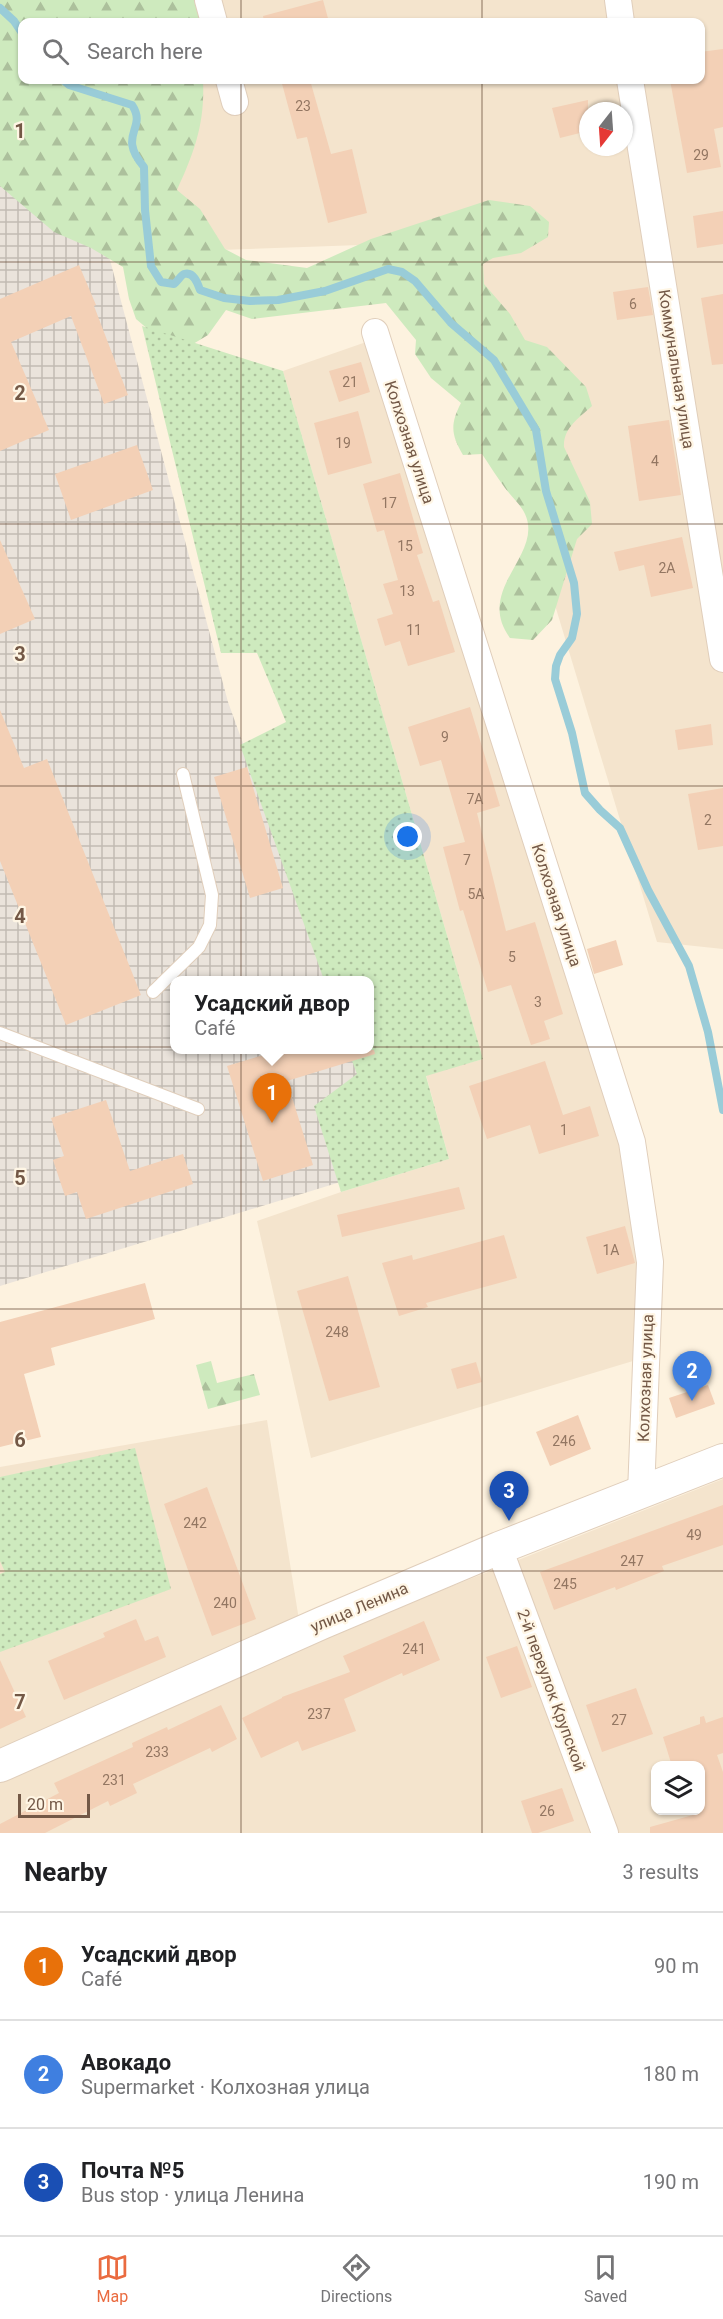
<!DOCTYPE html>
<meta charset="utf-8">
<style>
body{margin:0;font-family:Roboto,sans-serif;background:#f6f6f6;color:#202124}
.controls{position:absolute;right:18px;bottom:18px;display:grid;overflow:hidden;border-radius:12px;box-shadow:0 2px 4px #0004}
.controls button{width:54px;height:54px;display:grid;place-items:center;padding:0;border:0;border-bottom:2px solid #e0e0e0;background:#fff;color:#202124;font:30px sans-serif}
.compass{position:absolute;left:579px;top:102px;width:54px;height:54px;border-radius:50%;background:#fff;box-shadow:0 2px 4px #0004;rotate:197deg}
.scale{position:absolute;left:18px;bottom:15px;width:72px;box-sizing:border-box;padding-left:6px;border:3px solid #735846;border-top:0;font-size:16px;line-height:21px;white-space:nowrap;color:#735846;-webkit-text-stroke:4px #fff6e5;paint-order:stroke}
.you{position:absolute;left:408px;top:837px;width:21px;height:21px;margin:-15px;border:4px solid #fff;border-radius:50%;background:#1a73e8;box-shadow:0 0 0 9px #1a73e833}
.badge{display:grid;place-items:center;width:39px;height:39px;border-radius:50%;background:#ea6b40;color:#fff;font-size:20px;font-weight:700}
.pin{position:absolute;translate:-50% -50px;filter:drop-shadow(0 2px 3px #0008)}
.pin::after{content:'';position:absolute;top:32px;width:21px;height:18px;background:inherit;clip-path:polygon(0 0,100% 0,50% 100%)}
.popup{position:absolute;left:170px;top:976px;width:204px;height:78px;box-sizing:border-box;display:grid;place-content:center;border-radius:12px;background:#fff;filter:drop-shadow(0 2px 4px #0005);font-size:20px;white-space:nowrap;color:#757577}
.popup b{font-size:22px;color:#202124}
.popup::after{content:'';position:absolute;left:50%;top:100%;margin-left:-12px;border:12px solid transparent;border-top-color:#fff}
.list{margin:0;padding:0;list-style:none}
h2{display:flex;justify-content:space-between;align-items:center;height:78px;margin:0;padding:0 24px;font-size:26px}
h2 small{font-size:20px;font-weight:400;color:#757577}
.list li{display:grid;grid-template-columns:39px 1fr auto;gap:18px;align-items:center;box-sizing:border-box;height:108px;padding:0 24px;border-top:2px solid #e0e0e0}
.list b{display:block;font-size:22px;white-space:nowrap}
.list p{margin:0;font-size:20px;white-space:nowrap;color:#757577}
.list em{font-size:20px;font-style:normal;color:#757577}
.icon{flex:none;width:33px;height:33px;fill:none;stroke:currentColor;stroke-width:2;stroke-linecap:round;stroke-linejoin:round}
.map{position:relative;flex:none;width:723px;height:1833px;overflow:hidden}
.search{position:absolute;background:#fff;box-shadow:0 2px 4px #0004;left:18px;right:18px;top:18px;height:66px;display:flex;align-items:center;gap:15px;box-sizing:border-box;padding:0 21px;border-radius:12px;color:#757577;font-size:22px}
.sheet{height:402px;background:#fff}
nav{display:flex;justify-content:space-around;align-items:center;box-sizing:border-box;height:84px;border-top:2px solid #e0e0e0;background:#fff;font-size:16px;color:#757577}
nav a{display:grid;justify-items:center;gap:3px}
nav .on{color:#ea6b40}
.map>svg:first-child{display:block}
.residential{fill:#f4e4cd;fill-rule:evenodd}
.industrial{fill:url(#industrial-grid)}
.forest{fill:url(#forest-firs)}
.garden{fill:url(#garden-dots)}
.lines{fill:none;stroke-linecap:round;stroke-linejoin:round}
.stream{stroke:#99ccd8;stroke-width:8}
.building{fill:#f3d0b6}
.service-casing{stroke:#e0cebb;stroke-width:14}
.minor-casing{stroke:#e0cebb;stroke-width:28}
.tertiary-casing{stroke:#e0cebb;stroke-width:34}
.service{stroke:#fff;stroke-width:12}
.minor{stroke:#fff;stroke-width:26}
.tertiary{stroke:#fff;stroke-width:32}
.grid{fill:none;stroke:#735846;stroke-width:1.5;stroke-opacity:0.55}
.labels{text-anchor:middle;stroke-width:4.5;stroke-linejoin:round;paint-order:stroke}
.number-label{font-size:14px;fill:#937662}
.street-label{font-size:16px;fill:#735846;stroke:#fff6e5}
.grid-label{font-size:20px;text-anchor:middle;font-weight:bold;fill:#735846;stroke:#fff6e5;stroke-width:4.5;stroke-linejoin:round;paint-order:stroke}
</style>
<div class="map">
<svg width="723" height="1833" viewBox="0 0 723 1833">
<defs>
<pattern id="industrial-grid" width="8" height="8" patternUnits="userSpaceOnUse" patternTransform="scale(1.5)"><rect width="8" height="8" fill="#eae3db"/><path d="M0 4h8M4 0v8" fill="none" stroke="#c2bbb3"/></pattern>
<pattern id="forest-firs" width="22" height="20" patternUnits="userSpaceOnUse" patternTransform="scale(1.5)"><rect width="22" height="20" fill="#ceeabe"/><path d="M5 1l3.5 6h-7zM16 11l3.5 6h-7z" fill="#acc09c"/></pattern>
<pattern id="garden-dots" width="8" height="8" patternUnits="userSpaceOnUse" patternTransform="scale(1.5)"><rect width="8" height="8" fill="#ceeabe"/><path d="M2 2h.1M6 6h.1" fill="none" stroke="#acc09c" stroke-width="1.8" stroke-linecap="round"/></pattern>
</defs>
<rect width="100%" height="100%" fill="#fdf2df"/>
<!-- residential -->
<g class="residential">
<path d="M119,0H723V949L657,942L445,242L189,251L141,80H700V22H126ZM588,111H624V147H588Z"/>
<path d="M369,341L624,1140L645,1260L633,1361L311,1458L257,1221L341,1192L449,1159L426,1075L483,1059L283,371Z"/>
<path d="M267,1420L303,1645L723,1479V1833H0V1467ZM656,1766H700V1810H656Z"/>
</g>
<!-- industrial -->
<path class="industrial" d="M70,110L228,702L329,980H174V1050H354L396,1165L0,1286V131Z"/>
<!-- forest -->
<g class="forest">
<path d="M0,0H194L200,11L201,22H22V80H203C205,123 195,151 177,190L200,209L225,249L246,260L307,268L371,239L489,200L530,206L549,222L548,237L521,253L493,258L483,264L484,284L510,314L525,340L547,347L586,387L592,406C579,418 563,428 564,447L590,502L592,524L577,539L552,620L533,640L510,638C474,589 544,555 525,514C521,505 511,496 505,488C497,477 490,466 482,454L463,455C451,435 450,424 461,403L431,378L415,354L416,340L386,303L252,319L226,310L208,335L193,344L162,341L136,319L129,299L123,267L91,248L54,232L0,186Z"/>
<path d="M211,1361L217,1383L254,1374L260,1395L208,1409L196,1365Z"/>
</g>
<!-- garden -->
<g class="garden">
<path d="M142,326L283,371L483,1059L426,1076L449,1159L341,1192L314,1106L357,1074L348,1050H370V980H324L240,745L286,722L257,653H221Z"/>
<path d="M135,1448L171,1589L0,1652V1574L5,1572L0,1561V1477Z"/>
</g>
<g class="lines">
<!-- stream -->
<g class="stream">
<path d="M0,8L14,21L22,33"/>
<path d="M63,80L69,85L132,105C148,129 116,134 144,167L145,210L151,266L161,282L174,284C178,281 181,275 184,274C194,271 198,284 200,290L224,298L250,301L278,300L325,291L388,269L402,272L415,281L451,323L494,360L536,430L546,491L574,583L577,614L572,638L560,655L556,666L555,679L572,733L585,793L600,810L620,828L648,890L689,966L708,1032L723,1110"/>
</g>
</g>
<!-- building -->
<g class="building">
<path d="M323,0L329,22H264L263,16Z"/>
<path d="M723,49V127L714,129L721,167L687,173L670,80H700V52Z"/>
<path d="M281,80H310L331,154L352,149L367,213L328,223L307,137L297,139Z"/>
<path d="M588,100V131L560,138L552,108Z"/>
<path d="M723,211V244L697,248L693,216Z"/>
<path d="M79,265L96,305L94,306L128,395L104,404L71,316L11,342L49,430L0,451V299Z"/>
<path d="M648,287L653,315L617,320L613,292Z"/>
<path d="M723,294V364L712,365L701,298Z"/>
<path d="M361,362L370,392L339,402L329,371Z"/>
<path d="M358,411L372,463L328,475L314,423Z"/>
<path d="M669,420L681,495L639,501L628,426Z"/>
<path d="M137,445L153,490L71,520L55,474Z"/>
<path d="M400,473L423,553L417,555L433,602L439,600L455,652L408,666L400,641L385,646L377,619L393,614L383,584L398,580L384,530L377,532L363,484Z"/>
<path d="M682,537L693,588L651,597L644,565L619,571L614,552Z"/>
<path d="M0,540L35,619L0,634Z"/>
<path d="M470,707L500,806L477,813L506,931L535,922L563,1014L544,1021L550,1039L531,1045L511,985L488,992L463,910L460,911L443,847L465,842L441,760L420,766L408,727Z"/>
<path d="M0,710L24,768L47,759L141,995L66,1025L0,861Z"/>
<path d="M711,724L713,745L678,750L675,730Z"/>
<path d="M247,767L283,888L250,898L214,777Z"/>
<path d="M723,788V846L698,850L688,794Z"/>
<path d="M616,940L623,965L594,974L587,949Z"/>
<path d="M280,1050H374L375,1054L287,1081L313,1165L263,1181L227,1066Z"/>
<path d="M545,1061L563,1115L590,1106L599,1136L539,1154L530,1125L487,1139L469,1086Z"/>
<path d="M106,1100L130,1171L183,1154L193,1184L86,1219L77,1192L65,1196L53,1160L64,1156L51,1118Z"/>
<path d="M459,1187L465,1209L342,1237L337,1215Z"/>
<path d="M625,1226L635,1263L597,1274L586,1237Z"/>
<path d="M504,1235L517,1278L426,1303L428,1307L399,1316L382,1263L412,1255L413,1260Z"/>
<path d="M348,1276L380,1387L329,1401L297,1291Z"/>
<path d="M145,1283L155,1319L51,1348L55,1365L24,1374L41,1437L0,1447V1322Z"/>
<path d="M476,1362L482,1382L457,1389L451,1369Z"/>
<path d="M708,1385L715,1404L676,1418L669,1398Z"/>
<path d="M578,1415L591,1449L550,1466L536,1432Z"/>
<path d="M207,1487L256,1619L212,1636L164,1504Z"/>
<path d="M723,1505V1545L662,1566L664,1571L616,1590L615,1587L554,1610L540,1572Z"/>
<path d="M136,1619L145,1641L158,1636L166,1657L64,1700L48,1661L105,1637L103,1633Z"/>
<path d="M424,1621L440,1660L403,1676L402,1673L344,1699L356,1731L302,1751L298,1741L261,1758L242,1718L282,1698V1697L350,1672L343,1656Z"/>
<path d="M517,1646L532,1687L501,1698L486,1657Z"/>
<path d="M0,1660L26,1717L0,1729Z"/>
<path d="M636,1688L653,1734L602,1752L586,1705Z"/>
<path d="M221,1705L237,1739L212,1752L210,1748L133,1784L137,1793L110,1806L108,1801L45,1833H0V1824L59,1793L54,1783L133,1747L132,1743L167,1727L168,1730Z"/>
<path d="M704,1716L706,1723L723,1717V1753L717,1755L723,1772V1833H650V1827L700,1813V1766H672L663,1737L700,1724V1717Z"/>
<path d="M562,1788L574,1821L538,1833H532L521,1801Z"/>
</g>
<g class="lines">
<!-- service casing -->
<g class="service-casing">
<g id="service">
<path d="M153,992L199,947L210,925L212,895L183,774"/>
<path d="M0,1033L198,1109"/>
</g>
</g>
<!-- minor casing -->
<g class="minor-casing">
<g id="minor">
<path d="M208,0L214,22"/>
<path d="M618,0L621,22"/>
<path d="M229,80L235,102"/>
<path d="M630,80L723,659"/>
<path d="M375,332L632,1142L650,1262L641,1493"/>
<path d="M499,1548L605,1833"/>
</g>
</g>
<!-- tertiary casing -->
<g class="tertiary-casing">
<path id="tertiary" d="M0,1766L322,1623L499,1548L723,1460"/>
</g>
<!-- service -->
<use href="#service" class="service"/>
<!-- minor -->
<use href="#minor" class="minor"/>
<!-- tertiary -->
<use href="#tertiary" class="tertiary"/>
</g>
<!-- grid -->
<path class="grid" d="M241,0V22M482,0V22M241,80V1833M482,80V1833M0,262H723M0,524H723M0,786H723M0,1047H723M0,1309H723M0,1571H723"/>
<g class="labels">
<!-- number labels -->
<g class="number-label">
<text x="303" y="111">23</text>
<text x="701" y="160">29</text>
<text x="633" y="309">6</text>
<text x="350" y="387">21</text>
<text x="343" y="448">19</text>
<text x="655" y="466">4</text>
<text x="389" y="508">17</text>
<text x="405" y="551">15</text>
<text x="667" y="573">2А</text>
<text x="407" y="596">13</text>
<text x="414" y="635">11</text>
<text x="445" y="742">9</text>
<text x="475" y="804">7А</text>
<text x="708" y="825">2</text>
<text x="467" y="865">7</text>
<text x="476" y="899">5А</text>
<text x="512" y="962">5</text>
<text x="538" y="1007">3</text>
<text x="564" y="1135">1</text>
<text x="611" y="1255">1А</text>
<text x="337" y="1337">248</text>
<text x="564" y="1446">246</text>
<text x="195" y="1528">242</text>
<text x="694" y="1540">49</text>
<text x="632" y="1566">247</text>
<text x="565" y="1589">245</text>
<text x="225" y="1608">240</text>
<text x="414" y="1654">241</text>
<text x="319" y="1719">237</text>
<text x="619" y="1725">27</text>
<text x="157" y="1757">233</text>
<text x="114" y="1785">231</text>
<text x="547" y="1816">26</text>
</g>
<!-- street labels -->
<g class="street-label">
<text transform="translate(677 369) rotate(81)" y="6">Коммунальная улица</text>
<text transform="translate(410 442) rotate(72)" y="6">Колхозная улица</text>
<text transform="translate(557 905) rotate(72)" y="6">Колхозная улица</text>
<text transform="translate(645 1378) rotate(-88)" y="6">Колхозная улица</text>
<text transform="translate(359 1607) rotate(-23)" y="6">улица Ленина</text>
<text transform="translate(552 1690) rotate(70)" y="6">2-й переулок Крупской</text>
</g>
</g>
<g class="grid-label">
<text x="20" y="138">1</text>
<text x="20" y="400">2</text>
<text x="20" y="661">3</text>
<text x="20" y="923">4</text>
<text x="20" y="1185">5</text>
<text x="20" y="1447">6</text>
<text x="20" y="1709">7</text>
</g>
</svg>
<div class="controls">
<button><svg class="icon" aria-label="layers" viewBox="0 0 24 24"><path d="M12 4l9 5-9 5-9-5zM3 14l9 5 9-5"/></svg></button>
</div>
<svg class="compass" viewBox="-18 -18 36 36"><path d="M0-13l5 13h-10z" fill="#e53935"/><path d="M0 13l5-13h-10z" fill="#757577"/></svg>
<div class="scale">20 m</div>
<div class="you"></div>
<div class="pin badge" style="left:272px;top:1123px;background:#e8710a">1</div>
<div class="popup"><b>Усадский двор</b>Café</div>
<div class="pin badge" style="left:692px;top:1401px;background:#3f7fe0">2</div>
<div class="pin badge" style="left:509px;top:1521px;background:#1a4fb4">3</div>
<div class="search"><svg class="icon" aria-label="search" viewBox="0 0 24 24"><circle cx="10" cy="10" r="6"/><path d="M15 15l6 6"/></svg>Search here</div>
</div>
<section class="sheet">
<h2>Nearby<small>3 results</small></h2>
<ul class="list">
<li><span class="badge" style="background:#e8710a">1</span><div><b>Усадский двор</b><p>Café</p></div><em>90 m</em></li>
<li><span class="badge" style="background:#3f7fe0">2</span><div><b>Авокадо</b><p>Supermarket · Колхозная улица</p></div><em>180 m</em></li>
<li><span class="badge" style="background:#1a4fb4">3</span><div><b>Почта №5</b><p>Bus stop · улица Ленина</p></div><em>190 m</em></li>
</ul>
</section>
<nav>
<a class="on"><svg class="icon" aria-label="map" viewBox="0 0 24 24"><path d="M3 6l6-2 6 2 6-2v14l-6 2-6-2-6 2zM9 4v14M15 6v14"/></svg>Map</a>
<a><svg class="icon" aria-label="directions" viewBox="0 0 24 24"><path d="M12 3l9 9-9 9-9-9zM9 14v-3h6M13 9l2 2-2 2"/></svg>Directions</a>
<a><svg class="icon" aria-label="saved" viewBox="0 0 24 24"><path d="M7 4h10v16l-5-4-5 4z"/></svg>Saved</a>
</nav>
